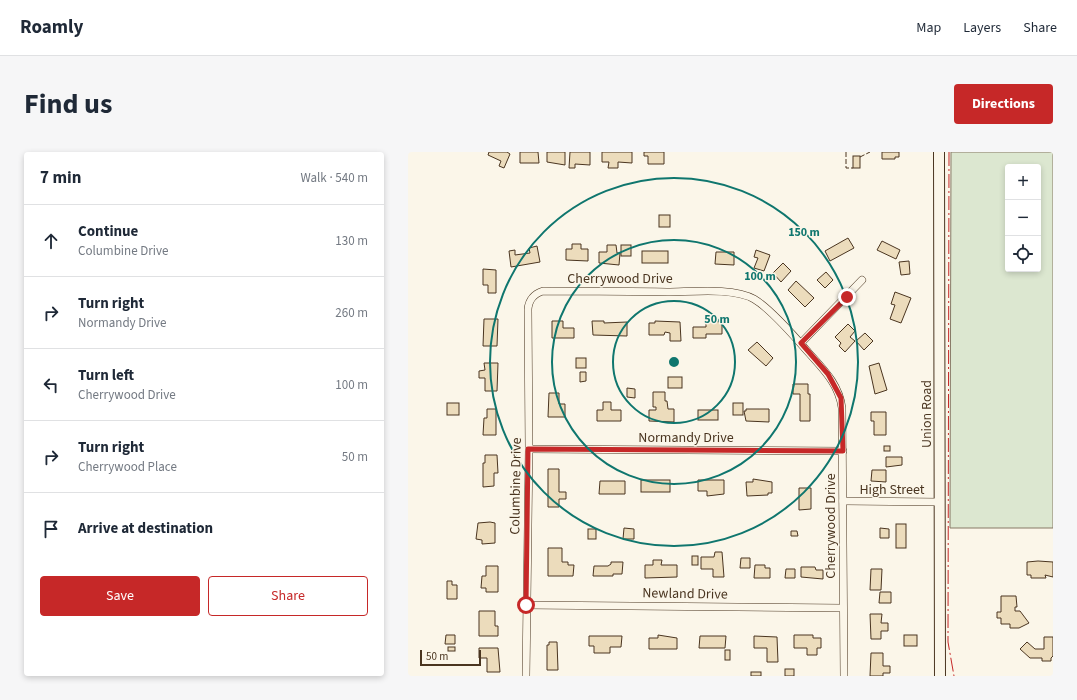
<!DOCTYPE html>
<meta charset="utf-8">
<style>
body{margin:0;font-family:"Source Sans 3",sans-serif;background:#f6f6f7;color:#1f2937}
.controls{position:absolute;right:12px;top:12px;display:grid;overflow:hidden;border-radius:4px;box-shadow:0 2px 6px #0003}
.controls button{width:36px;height:36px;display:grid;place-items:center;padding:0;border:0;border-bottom:1px solid #e0e1e3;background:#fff;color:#1f2937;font:20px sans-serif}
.scale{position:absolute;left:12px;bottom:10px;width:61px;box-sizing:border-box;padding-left:4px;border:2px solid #4a3520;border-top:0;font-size:11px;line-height:14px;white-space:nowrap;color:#4a3520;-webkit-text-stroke:3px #fbf6e9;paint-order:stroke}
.stop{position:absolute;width:12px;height:12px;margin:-9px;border:3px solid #c62828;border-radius:50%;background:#fff}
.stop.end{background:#c62828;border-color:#fff;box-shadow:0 1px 4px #0008}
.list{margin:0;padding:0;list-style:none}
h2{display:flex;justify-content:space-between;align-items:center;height:52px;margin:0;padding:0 16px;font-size:17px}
h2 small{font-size:13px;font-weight:400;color:#747a83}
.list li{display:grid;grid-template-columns:26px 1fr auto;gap:12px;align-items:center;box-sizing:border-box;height:72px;padding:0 16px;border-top:1px solid #e0e1e3}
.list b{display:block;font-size:15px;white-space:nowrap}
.list p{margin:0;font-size:13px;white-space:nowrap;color:#747a83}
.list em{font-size:13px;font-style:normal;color:#747a83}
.actions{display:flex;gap:8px;padding:12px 16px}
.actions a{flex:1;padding:9px 0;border:1px solid #c62828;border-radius:4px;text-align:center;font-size:14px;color:#c62828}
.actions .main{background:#c62828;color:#fff}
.icon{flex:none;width:22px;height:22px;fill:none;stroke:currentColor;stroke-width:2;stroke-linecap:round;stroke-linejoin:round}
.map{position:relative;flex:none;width:645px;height:524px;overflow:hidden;border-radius:4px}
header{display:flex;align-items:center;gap:24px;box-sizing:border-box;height:56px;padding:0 20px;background:#fff;border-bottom:1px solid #e0e1e3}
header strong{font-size:19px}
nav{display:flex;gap:22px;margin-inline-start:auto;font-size:14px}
.intro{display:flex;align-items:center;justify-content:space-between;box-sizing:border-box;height:96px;padding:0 24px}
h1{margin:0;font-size:28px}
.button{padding:10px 18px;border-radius:4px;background:#c62828;color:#fff;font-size:14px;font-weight:700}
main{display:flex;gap:24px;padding:0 24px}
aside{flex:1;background:#fff;border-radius:4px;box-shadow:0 2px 6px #0003}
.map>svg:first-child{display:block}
.green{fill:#dce7d0;stroke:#887966;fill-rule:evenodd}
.building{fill:#ecdcbc;stroke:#4a3520}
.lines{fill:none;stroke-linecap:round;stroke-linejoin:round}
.minor-casing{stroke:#4a3520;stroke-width:8}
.secondary-casing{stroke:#4a3520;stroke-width:12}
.minor{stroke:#fbf6e9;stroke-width:7}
.secondary{stroke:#fbf6e9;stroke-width:10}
.fence{stroke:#4a3520;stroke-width:1;stroke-dasharray:5 2;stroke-linecap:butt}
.power{stroke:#c62828;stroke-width:1;stroke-dasharray:14 3 2 3;stroke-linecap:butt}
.route{stroke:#c62828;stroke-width:5}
.ring{fill:none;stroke:#0f766e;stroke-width:2}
.labels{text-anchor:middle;stroke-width:3;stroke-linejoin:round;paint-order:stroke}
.street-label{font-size:14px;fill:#4a3520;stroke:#fbf6e9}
.centre{fill:#0f766e;stroke:#fbf6e9;stroke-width:2}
.ring-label{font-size:12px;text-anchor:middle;font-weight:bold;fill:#0f766e;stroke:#fbf6e9;stroke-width:3;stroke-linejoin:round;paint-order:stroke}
</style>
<header>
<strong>Roamly</strong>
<nav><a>Map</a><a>Layers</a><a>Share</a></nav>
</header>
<div class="intro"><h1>Find us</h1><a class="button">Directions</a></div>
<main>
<aside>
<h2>7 min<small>Walk · 540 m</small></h2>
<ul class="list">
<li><svg class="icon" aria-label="ahead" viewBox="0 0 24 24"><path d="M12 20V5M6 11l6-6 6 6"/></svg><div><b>Continue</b><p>Columbine Drive</p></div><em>130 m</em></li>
<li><svg class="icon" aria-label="right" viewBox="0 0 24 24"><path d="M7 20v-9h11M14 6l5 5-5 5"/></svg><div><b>Turn right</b><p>Normandy Drive</p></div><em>260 m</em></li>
<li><svg class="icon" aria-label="left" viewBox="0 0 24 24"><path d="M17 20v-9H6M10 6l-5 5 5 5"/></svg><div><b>Turn left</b><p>Cherrywood Drive</p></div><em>100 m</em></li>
<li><svg class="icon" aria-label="right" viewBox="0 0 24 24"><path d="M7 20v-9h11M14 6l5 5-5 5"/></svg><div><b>Turn right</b><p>Cherrywood Place</p></div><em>50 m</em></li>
<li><svg class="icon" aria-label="arrive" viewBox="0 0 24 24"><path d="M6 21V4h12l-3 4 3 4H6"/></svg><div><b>Arrive at destination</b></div></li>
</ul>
<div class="actions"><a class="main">Save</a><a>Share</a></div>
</aside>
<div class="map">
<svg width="645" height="524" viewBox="0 0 645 524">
<rect width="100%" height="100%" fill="#fbf6e9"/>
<!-- green -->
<path class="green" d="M543,0H645V376H542ZM600,15H630V117H600Z"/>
<!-- building -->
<g class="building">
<path d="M81,0H99L102,2L96,16L91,14L93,9L80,3Z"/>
<path d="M112,0H130L131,11H112Z"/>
<path d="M139,0H157V13L139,10Z"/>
<path d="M162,0H182V13L167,12V16H161Z"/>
<path d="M194,0H224V11L210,10V16H200L201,10H194Z"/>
<path d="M236,0H256V12H240V4H236Z"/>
<path d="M474,0H491V5H487V7H474Z"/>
<rect x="445" y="4" width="7" height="12"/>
<rect x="251" y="63" width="11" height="12"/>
<path d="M440,86L446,96L422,109L417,99Z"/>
<path d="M474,89L492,98L488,107L469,98Z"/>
<path d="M164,92H173V97H180V109L158,108V97H164Z"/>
<path d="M199,93H208L209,101H212L211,113L191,111V100H199Z"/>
<rect x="213" y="93" width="10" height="11"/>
<path d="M129,94L132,110L103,115L101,99L107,98V103L122,101L121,96Z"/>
<path d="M348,98L362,103L356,119L346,116L350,106L346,105Z"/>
<rect x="234" y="99" width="26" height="12"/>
<path d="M308,100H326V113L307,112Z"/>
<path d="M501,109L502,122L493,123L491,110Z"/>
<path d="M375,111L383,119L373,130L365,121Z"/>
<path d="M75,117L88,118V141H80V133H75Z"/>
<path d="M418,120L425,128L417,136L409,128Z"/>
<path d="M388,129L406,146L397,155L380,138Z"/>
<path d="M487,140L503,146L493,171L482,167L487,153L483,152Z"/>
<path d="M76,167H90L89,194H75Z"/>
<path d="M144,169H155V176H166V186H144Z"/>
<path d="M184,169H196V171L219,170V184L185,183Z"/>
<path d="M247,169L272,170L273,189H262V181L257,180L256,183H241V171H247Z"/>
<path d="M298,169L314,170V182H298V186H285V175H298Z"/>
<path d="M440,172L447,179L442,185L447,189L437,200L431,194L433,191L427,185Z"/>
<path d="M457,181L465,189L456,198L448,189Z"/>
<path d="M349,190L365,206L358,214L340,198Z"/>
<rect x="168" y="206" width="10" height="10"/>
<path d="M76,211H90L89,239H77V226H71V219L77,218Z"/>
<path d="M471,211L479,238L467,242L461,214Z"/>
<path d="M172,220H178V229L172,230Z"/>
<rect x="260" y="225" width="14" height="11"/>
<path d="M385,232H400V242H402V269H392V242H385Z"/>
<path d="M219,236L227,237V246L219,245Z"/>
<path d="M245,240H257V249H259L260,257H266V270L241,269V258H248V255H245Z"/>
<path d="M141,241H151V252H157V265H140Z"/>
<path d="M195,250H203V258H213V269H189V258H195Z"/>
<rect x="39" y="251" width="12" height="12"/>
<rect x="325" y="251" width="10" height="12"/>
<path d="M79,257H88V283H75L76,266H79Z"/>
<path d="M338,257H361V270L338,269L336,259H338Z"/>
<rect x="290" y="258" width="20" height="10"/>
<path d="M463,260H478V283H466V269H463Z"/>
<rect x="476" y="294" width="6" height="5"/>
<path d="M77,303H89L90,321H86V334L75,335V311H77Z"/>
<path d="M478,305H494V313L478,315Z"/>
<path d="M140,317H151V340H158V347H151V355H140Z"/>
<path d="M464,318H478V330L463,329Z"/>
<path d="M345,327L364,330V341H360V343L339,344L338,330H345Z"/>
<rect x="233" y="328" width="29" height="12"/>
<path d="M290,328H316V342L299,344V339H290Z"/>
<path d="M192,329H217V342H191Z"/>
<path d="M391,336H403V357L391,358Z"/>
<path d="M82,370L87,371V391L74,392V388L68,387L70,371Z"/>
<rect x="488" y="372" width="10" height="24"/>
<path d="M216,376L226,377V387H215Z"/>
<path d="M472,376L481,377V386H472Z"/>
<rect x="180" y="377" width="8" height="10"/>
<path d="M383,379H389L390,384H383Z"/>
<path d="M140,396H154V410H160V413H166L165,424H140Z"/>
<path d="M307,400H314L316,425H305V417H293V405H306Z"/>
<rect x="284" y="404" width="6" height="9"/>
<path d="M333,406H342V416H332Z"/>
<path d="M245,408H254L253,413H269V425L237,426V413H245Z"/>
<path d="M630,409L645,410V425L637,423L638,426H623V423H619V410Z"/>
<path d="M203,410H215L214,422H205V424H185L186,414H200L203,412Z"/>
<path d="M347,413H357V416H362V426H346Z"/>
<path d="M78,414H90V440H78V436H73L74,424H78Z"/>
<path d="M393,415H407L408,418H415V427L393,425Z"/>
<path d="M378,417H387V426H377Z"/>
<path d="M463,417H474L473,438H462Z"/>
<path d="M39,429H44V433H49V447H39Z"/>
<path d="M472,440H483V451H471Z"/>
<path d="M593,444H608L609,455H607V459H612L621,471L611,476H602V472H593V466H589V460H593Z"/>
<path d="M71,459H87V474H90V484H71Z"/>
<path d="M462,462H474L473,471H480V479H473V487H463Z"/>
<path d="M38,483H47V492H37Z"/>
<path d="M250,483L269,486V497H241V486H250Z"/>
<path d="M386,483H405V486H413V496H409V503H399V496H386Z"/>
<rect x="496" y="483" width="13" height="11"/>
<path d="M181,484H214L213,495H202V501H186V494H181Z"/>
<path d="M292,484H318L317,496H291Z"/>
<path d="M346,484L369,485L370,510H359V496H346Z"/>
<path d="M636,485H645V504L643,506V509H634V506H622L612,497L619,490L627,497H636Z"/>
<path d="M141,490H149L150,518H139V493H141Z"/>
<rect x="40" y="495" width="7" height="4"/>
<path d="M71,496H90L92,520H79V506H71Z"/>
<rect x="317" y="498" width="5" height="10"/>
<path d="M463,501H475V514H482V521H475V524H462Z"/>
<rect x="377" y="517" width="9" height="7"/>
<rect x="343" y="520" width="10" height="4"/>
</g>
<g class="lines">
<!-- minor casing -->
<g class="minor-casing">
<g id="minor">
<path d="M393,191L454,128"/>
<path d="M121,297L435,299"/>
<path d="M435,349L532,350"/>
<path d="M118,453L435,456"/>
<path d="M118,524L121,297L120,157C121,147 126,142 135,139C177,139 218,139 259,140C283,140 325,135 346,147C363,157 387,185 400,200C415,217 431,232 434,256L436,524"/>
</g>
</g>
<!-- secondary casing -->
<g class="secondary-casing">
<path id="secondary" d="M531,0L532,524"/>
</g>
<!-- minor -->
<use href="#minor" class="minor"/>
<!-- secondary -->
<use href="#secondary" class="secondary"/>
<!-- fence -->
<g class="fence">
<path d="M438,0V16H445"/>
<path d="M452,5L462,0"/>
</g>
<!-- power -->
<path class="power" d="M541,0L540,490L546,524"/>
</g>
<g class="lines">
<!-- route -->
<path class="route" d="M118,453L120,297L435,299L433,246L420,222L393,191L439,145"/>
</g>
<!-- distance rings -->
<g class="ring">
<circle cx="266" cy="210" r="61"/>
<circle cx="266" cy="210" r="122"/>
<circle cx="266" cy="210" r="184"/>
</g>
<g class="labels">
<!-- street labels -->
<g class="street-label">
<text x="212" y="131">Cherrywood Drive</text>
<text transform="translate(518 262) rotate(-90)" y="5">Union Road</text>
<text x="278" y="290">Normandy Drive</text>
<text transform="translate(107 334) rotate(-89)" y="5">Columbine Drive</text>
<text x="484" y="342">High Street</text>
<text transform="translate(422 374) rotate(-90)" y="5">Cherrywood Drive</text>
<text transform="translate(277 441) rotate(1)" y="5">Newland Drive</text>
</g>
</g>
<circle cx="266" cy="210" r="6" class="centre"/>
<g class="ring-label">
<text x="396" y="84">150 m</text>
<text x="352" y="128">100 m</text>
<text x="309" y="171">50 m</text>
</g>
</svg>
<div class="controls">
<button>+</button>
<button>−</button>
<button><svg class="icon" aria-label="locate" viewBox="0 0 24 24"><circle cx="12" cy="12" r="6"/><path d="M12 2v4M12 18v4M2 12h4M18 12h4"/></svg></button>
</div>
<div class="scale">50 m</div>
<div class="stop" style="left:118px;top:453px"></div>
<div class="stop end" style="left:439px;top:145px"></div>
</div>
</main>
